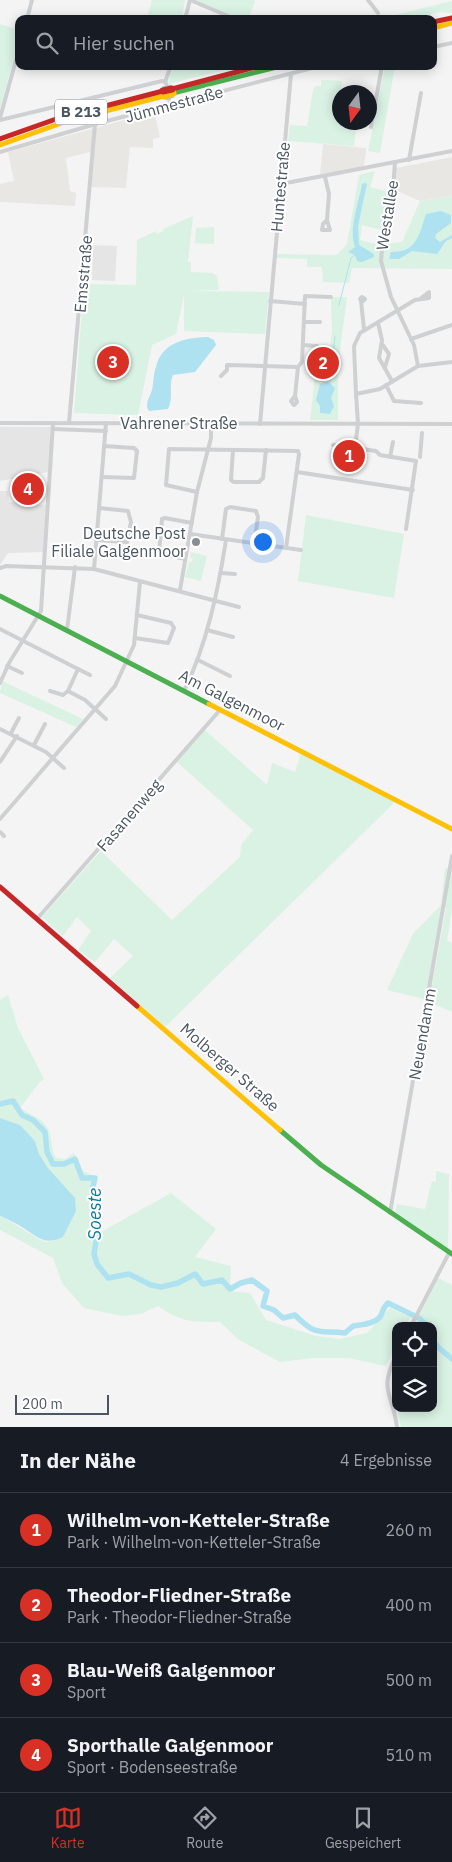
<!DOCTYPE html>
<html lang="de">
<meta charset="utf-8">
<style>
body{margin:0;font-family:"IBM Plex Sans",sans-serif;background:#242831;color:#f1f3f6}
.controls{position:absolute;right:15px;bottom:15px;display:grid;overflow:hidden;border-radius:10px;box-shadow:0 2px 12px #0003}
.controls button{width:45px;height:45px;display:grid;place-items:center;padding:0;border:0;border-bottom:1px solid #363941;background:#171b24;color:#f1f3f6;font:25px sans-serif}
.compass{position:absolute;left:332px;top:85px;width:45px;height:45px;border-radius:50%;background:#171b24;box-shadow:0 2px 12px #0003;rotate:195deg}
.scale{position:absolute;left:15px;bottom:12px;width:94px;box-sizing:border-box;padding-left:5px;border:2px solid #4a5661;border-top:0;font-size:14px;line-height:18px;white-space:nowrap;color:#4a5661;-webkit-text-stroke:4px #fff;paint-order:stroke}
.you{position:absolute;left:262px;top:541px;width:18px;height:18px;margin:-12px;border:4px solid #fff;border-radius:50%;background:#1a73e8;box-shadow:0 0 0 8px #1a73e833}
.badge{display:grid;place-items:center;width:32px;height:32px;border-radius:50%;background:#d93025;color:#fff;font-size:16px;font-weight:700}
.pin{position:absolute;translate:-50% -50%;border:2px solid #fff;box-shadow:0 1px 5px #0006}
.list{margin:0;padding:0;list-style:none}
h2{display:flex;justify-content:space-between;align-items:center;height:65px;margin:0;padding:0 20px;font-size:21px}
h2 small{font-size:16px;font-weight:400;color:#9ea1a6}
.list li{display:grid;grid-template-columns:32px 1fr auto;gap:15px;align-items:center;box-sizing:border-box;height:75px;padding:0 20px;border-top:1px solid #363941}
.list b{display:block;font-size:19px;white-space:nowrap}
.list p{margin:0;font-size:16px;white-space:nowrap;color:#9ea1a6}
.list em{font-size:16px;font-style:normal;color:#9ea1a6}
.icon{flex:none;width:28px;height:28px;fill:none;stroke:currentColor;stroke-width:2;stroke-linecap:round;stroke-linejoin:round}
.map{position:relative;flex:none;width:452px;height:1427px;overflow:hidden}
.search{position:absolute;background:#171b24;box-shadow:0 2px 12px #0003;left:15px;right:15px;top:15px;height:55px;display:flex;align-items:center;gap:12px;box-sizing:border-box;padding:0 18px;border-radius:10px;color:#9ea1a6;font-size:19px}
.sheet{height:365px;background:#171b24}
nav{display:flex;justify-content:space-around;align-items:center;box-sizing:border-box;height:70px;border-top:1px solid #363941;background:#171b24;font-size:14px;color:#9ea1a6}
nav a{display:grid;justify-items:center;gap:2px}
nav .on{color:#d93025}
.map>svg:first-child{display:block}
.commercial{fill:#e8e7e3}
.education{fill:#e6e5e6}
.green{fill:#d9f2e3;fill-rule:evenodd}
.water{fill:#aee2f0}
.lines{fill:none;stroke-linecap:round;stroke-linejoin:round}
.stream{stroke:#aee2f0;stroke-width:1}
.river{stroke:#aee2f0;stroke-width:5.5}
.street{stroke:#ced0d2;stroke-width:4}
.fast{stroke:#4caf50;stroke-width:5}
.slow{stroke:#ffc107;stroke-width:5}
.jam{stroke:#c62828;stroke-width:5}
.slow-bridge-casing{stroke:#b9bec3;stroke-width:9;stroke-linecap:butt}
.jam-bridge-casing{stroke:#b9bec3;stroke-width:9;stroke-linecap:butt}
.slow-bridge{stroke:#ffc107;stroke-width:7}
.jam-bridge{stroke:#c62828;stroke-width:7}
.poi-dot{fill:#868d94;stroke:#fff;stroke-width:2}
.labels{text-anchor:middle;stroke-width:4;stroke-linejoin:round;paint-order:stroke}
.shield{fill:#fff;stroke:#808990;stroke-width:1}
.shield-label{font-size:15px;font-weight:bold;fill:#4a5661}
.street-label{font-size:16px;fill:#4a5661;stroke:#fff}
.poi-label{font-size:16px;fill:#4a5661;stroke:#fff;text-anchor:end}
.water-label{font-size:18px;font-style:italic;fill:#0c7c9b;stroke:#fff}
</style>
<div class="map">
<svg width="452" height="1427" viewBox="0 0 452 1427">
<rect width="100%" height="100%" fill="#f4f4f4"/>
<!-- commercial -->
<g class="commercial">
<path d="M154,112L160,137L153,139V148L130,147L126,188L91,187L94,157L90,152L66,158L70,191L76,193L75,206L0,202V184L14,181L8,152Z"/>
<path d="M323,144L366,148L364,167L320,175Z"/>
<path d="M452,157V196L420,201L395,190L396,168Z"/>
</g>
<!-- education -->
<g class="education">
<path d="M93,245L117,246L115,281L92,280Z"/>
<path d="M0,427H51L49,472L0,481Z"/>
<path d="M0,491H8L9,502L46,505L43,552L8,553L0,565Z"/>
</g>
<!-- green -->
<g class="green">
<path d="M152,0H185L182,19H147Z"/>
<path d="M194,0H253L255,1L248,19H239Z"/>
<path d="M452,1V13L440,12L411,19H379Z"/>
<path d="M0,24L19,30V39L0,109Z"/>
<path d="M173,66H241L168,84Z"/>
<path d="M385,66H395L380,153L368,151Z"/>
<path d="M321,80L342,81L339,105L340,122L357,123L354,146L288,141L290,125L307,126L313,90L315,86H321Z"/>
<path d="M375,171L370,187L392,193L382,230L362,225L360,240L379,245L402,242L420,201L452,196V269L352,268L349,283L323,282L322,267H307V259L276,258L277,254L337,255L347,244L359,175Z"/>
<path d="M193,216L188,262H191V272L212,273L217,276L219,290L184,291L269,292L265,334L184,331V294L176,334L152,345L138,415L74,413L84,284L136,285L137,240L156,231L157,234L163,231V229Z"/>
<path d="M214,227V244L195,243L196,228Z"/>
<path d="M333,297H347L338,365V420H310L317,358L329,357L332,331L331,299Z"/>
<path d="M306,515L404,534L394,598L298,581Z"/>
<path d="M191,552L207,556L201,581L185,577L189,562H192L193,559L190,558Z"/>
<path d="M2,681L83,719L76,727L0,693Z"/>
<path d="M205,730L267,785L272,763L295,772L301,752L394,800L393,804L165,1027L110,978L133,956L114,939L95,962L78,950L91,931L77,917L63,936L42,917L101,851L172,920L240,857L241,845L253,830L177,762Z"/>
<path d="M452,866V908L447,941L452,943V1012L420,998L387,990L413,934L441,905L445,868H451ZM441,905L446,908L432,985L428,984Z"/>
<path d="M8,995L18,1028L44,1079L39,1083L20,1108C29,1114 45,1119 49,1131C52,1140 51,1149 56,1158L65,1159L74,1153L83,1171L97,1177L94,1190L100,1208L101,1232L171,1193L216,1229L195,1257L231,1266L230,1291L250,1293L266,1320L316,1336L339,1339L367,1333L390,1308L410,1317L406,1326H396V1346L386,1366L349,1358H313L280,1362L239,1340L220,1322C193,1322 180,1322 158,1306L141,1314L122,1316L84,1308L62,1283L53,1258L0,1230V1216C10,1220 40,1242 47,1242C52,1242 58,1239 63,1237L76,1210L75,1198L48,1168L39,1154L35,1141L20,1125L0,1118V1000Z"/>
<path d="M436,1171L449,1174L448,1249L395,1212L397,1204L425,1209L432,1181L436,1182Z"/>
<path d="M438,1278L452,1285V1427H401L397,1408H433V1326H414Z"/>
</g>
<!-- water -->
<g class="water">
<path d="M365,183L367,184L358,226L359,245L374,254V257L362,262L357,261L355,255L348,252L355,247C348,229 359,202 362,184Z"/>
<path d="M441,211L451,215V223L436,234L435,238L440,242L452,235V238L446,241L437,254L412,251L399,259H389L391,252C418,252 419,234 426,214Z"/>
<path d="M208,337L214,340L216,345L195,372L173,375C168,386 174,398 168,409L149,411C144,404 150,397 152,390C154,382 153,374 156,367C162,342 185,338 208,337Z"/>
<path d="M328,381L335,388L331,398L334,406L330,414L320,413V406L316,400L320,384Z"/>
<path d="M0,1118L20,1125L35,1141L39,1154L48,1168L75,1198L76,1211L63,1237C44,1246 38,1237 22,1227C15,1223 8,1219 0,1216Z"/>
</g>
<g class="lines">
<!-- stream -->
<g class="stream">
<path d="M339,305L351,258L355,255"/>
<path d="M330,382L335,336"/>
</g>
<!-- river -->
<g class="river">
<path d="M0,1104L13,1101L22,1115L33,1120L45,1132L47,1152L53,1164H64L75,1159L82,1178H95L92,1191L97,1203L98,1228L94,1254L97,1264L108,1278L129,1274L151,1285L161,1287L178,1283L195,1274L203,1284L222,1280L230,1289L241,1283L252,1280L267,1291L263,1306L274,1310L283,1318L295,1315C317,1337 317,1330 345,1333L353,1326C361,1325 374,1324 380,1317C383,1312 383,1307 388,1303L419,1318L427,1326"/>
<path d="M433,1340L438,1347L452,1359"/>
</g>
<!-- street -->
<g class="street">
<path d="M368,0L378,13"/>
<path d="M27,19L32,0"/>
<path d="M185,19L190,0L235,19"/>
<path d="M433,47L452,43"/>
<path d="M165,82L171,66"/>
<path d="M0,118L19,49"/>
<path d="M0,120L162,81L166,83L170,104"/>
<path d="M371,127L382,66"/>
<path d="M0,152L99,123L320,66"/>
<path d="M409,160L421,93"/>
<path d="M395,162L392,202L383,235L381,261L391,297L414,345L418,366L380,389L356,394L358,424L355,448L376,451L380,455L416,461L406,529"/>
<path d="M325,177L329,194L327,220L330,230H322L323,224L327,220"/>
<path d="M281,184L452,151"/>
<path d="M362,297L365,299L363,301L360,299Z"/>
<path d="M270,301L305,304"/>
<path d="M361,301L364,329"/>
<path d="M306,322H320"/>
<path d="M378,323L382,340L379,358L392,381"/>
<path d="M411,339L452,325"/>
<path d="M382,344L389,354L385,367"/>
<path d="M303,345L317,346"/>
<path d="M418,366L452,362"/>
<path d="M221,376L227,370V365L298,367"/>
<path d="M386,385L394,401L421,403"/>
<path d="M356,394L354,346L360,333L415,300L429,298V292L421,298"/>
<path d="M295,396L297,402L294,405L291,401L295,396L298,367L302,362L305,296L331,297"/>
<path d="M0,423L452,424"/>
<path d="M69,423L95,124"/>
<path d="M260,424L291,74"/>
<path d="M53,429L106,431"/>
<path d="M333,445L355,448"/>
<path d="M233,450L231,480L234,482H259L263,478L266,450"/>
<path d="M390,457L393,442"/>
<path d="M420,457L422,433"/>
<path d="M297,472L413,490"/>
<path d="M102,477L134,478L137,451L134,448L104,446"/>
<path d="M197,492L166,485L169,449L298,451L299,454L286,548"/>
<path d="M190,534L301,550"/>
<path d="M222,539L226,509L230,507L256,511L258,517L254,544"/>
<path d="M97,540L127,542L131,522L128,511L99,508"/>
<path d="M185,559L159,553L162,519L165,518L192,523"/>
<path d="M0,568L6,566L94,569L239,607"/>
<path d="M94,569L106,423"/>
<path d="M221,573L235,574"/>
<path d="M180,590L197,492L211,438V423"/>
<path d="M0,629L78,669L68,691L85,700L106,719"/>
<path d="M67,630L75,567"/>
<path d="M207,630L233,637"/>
<path d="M135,638L168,643L174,628L171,623L137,615"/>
<path d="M198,660L230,676"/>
<path d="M7,666L22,673"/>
<path d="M78,669L90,675"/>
<path d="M0,683L9,663L41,611L53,423"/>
<path d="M50,691L63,695L68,691"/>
<path d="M184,691C207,644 218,591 226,540"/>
<path d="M0,729L46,752L64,768"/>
<path d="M11,733L19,718"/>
<path d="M34,745L45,724"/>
<path d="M0,762L17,736"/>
<path d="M0,819L115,686L134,645L140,582"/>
<path d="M0,832L4,836"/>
<path d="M37,919L220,710"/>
<path d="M390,1213L452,856"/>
<path d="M411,1326L449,1253"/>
<path d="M396,1356C378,1391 393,1394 397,1427"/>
</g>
<!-- fast -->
<g class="fast">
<path d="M173,93L281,66"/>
<path d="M0,596L209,704"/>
<path d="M280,1130L321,1165L452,1254"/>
</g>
<!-- slow -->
<g class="slow">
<path d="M433,28L452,23"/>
<path d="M0,145L70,120L164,96"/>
<path d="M209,704L452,829"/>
<path d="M137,1006L280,1130"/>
</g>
<!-- jam -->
<g class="jam">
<path d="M433,22L452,18"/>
<path d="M172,89L259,66"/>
<path d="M0,139L59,118L163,91"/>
<path d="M0,887L137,1006"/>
</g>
<!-- slow-bridge casing -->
<g class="slow-bridge-casing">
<path id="slow-bridge" d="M164,96L173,93"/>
</g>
<!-- jam-bridge casing -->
<g class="jam-bridge-casing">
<path id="jam-bridge" d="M163,91L172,89"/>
</g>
<!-- slow-bridge -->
<use href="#slow-bridge" class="slow-bridge"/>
<!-- jam-bridge -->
<use href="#jam-bridge" class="jam-bridge"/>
</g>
<!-- markers -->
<circle class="poi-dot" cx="196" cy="542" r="5"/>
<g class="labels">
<!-- shield labels -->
<rect class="shield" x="55" y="99.5" width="52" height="25" rx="4"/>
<g class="shield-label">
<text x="81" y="117">B 213</text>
</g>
<!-- street labels -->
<g class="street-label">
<text transform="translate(174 104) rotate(-15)" y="6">Jümmestraße</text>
<text transform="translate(280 187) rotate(-85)" y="6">Huntestraße</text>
<text transform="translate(387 215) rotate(-81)" y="6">Westallee</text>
<text transform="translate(83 274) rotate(-85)" y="6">Emsstraße</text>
<text x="179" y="429">Vahrener Straße</text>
<text transform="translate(232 700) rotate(27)" y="6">Am Galgenmoor</text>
<text transform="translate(129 815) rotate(-49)" y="6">Fasanenweg</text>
<text transform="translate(422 1034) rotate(-80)" y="6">Neuendamm</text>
<text transform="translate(230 1067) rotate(41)" y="6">Molberger Straße</text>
</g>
<!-- poi labels -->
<g class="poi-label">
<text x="186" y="539">Deutsche Post<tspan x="186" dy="18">Filiale Galgenmoor</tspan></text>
</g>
<!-- water labels -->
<g class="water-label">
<text transform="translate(95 1214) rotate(-90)" y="6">Soeste</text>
</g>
</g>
</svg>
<div class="controls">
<button><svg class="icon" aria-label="locate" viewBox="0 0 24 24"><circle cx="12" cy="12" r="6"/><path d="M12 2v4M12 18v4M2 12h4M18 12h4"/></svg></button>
<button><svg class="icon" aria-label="layers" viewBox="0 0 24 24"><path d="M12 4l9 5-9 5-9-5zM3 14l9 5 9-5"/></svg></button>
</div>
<svg class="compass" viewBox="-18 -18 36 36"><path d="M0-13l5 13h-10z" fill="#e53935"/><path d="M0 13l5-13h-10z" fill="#9ea1a6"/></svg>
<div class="scale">200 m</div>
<div class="you"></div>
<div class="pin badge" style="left:349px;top:456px">1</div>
<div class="pin badge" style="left:323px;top:363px">2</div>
<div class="pin badge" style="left:113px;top:362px">3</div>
<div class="pin badge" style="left:28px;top:489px">4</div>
<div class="search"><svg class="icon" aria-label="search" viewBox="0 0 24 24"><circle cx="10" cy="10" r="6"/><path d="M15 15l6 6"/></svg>Hier suchen</div>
</div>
<section class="sheet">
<h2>In der Nähe<small>4 Ergebnisse</small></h2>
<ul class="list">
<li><span class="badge">1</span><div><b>Wilhelm-von-Ketteler-Straße</b><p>Park · Wilhelm-von-Ketteler-Straße</p></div><em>260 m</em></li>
<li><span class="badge">2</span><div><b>Theodor-Fliedner-Straße</b><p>Park · Theodor-Fliedner-Straße</p></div><em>400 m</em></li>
<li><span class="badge">3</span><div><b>Blau-Weiß Galgenmoor</b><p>Sport</p></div><em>500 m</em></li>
<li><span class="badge">4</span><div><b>Sporthalle Galgenmoor</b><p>Sport · Bodenseestraße</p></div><em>510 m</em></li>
</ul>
</section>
<nav>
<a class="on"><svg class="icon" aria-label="map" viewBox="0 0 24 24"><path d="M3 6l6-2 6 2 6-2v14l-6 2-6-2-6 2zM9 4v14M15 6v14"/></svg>Karte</a>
<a><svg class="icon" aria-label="directions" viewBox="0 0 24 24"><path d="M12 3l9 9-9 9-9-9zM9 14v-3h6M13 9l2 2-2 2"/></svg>Route</a>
<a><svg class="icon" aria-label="saved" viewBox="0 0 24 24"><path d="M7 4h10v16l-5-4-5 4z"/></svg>Gespeichert</a>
</nav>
